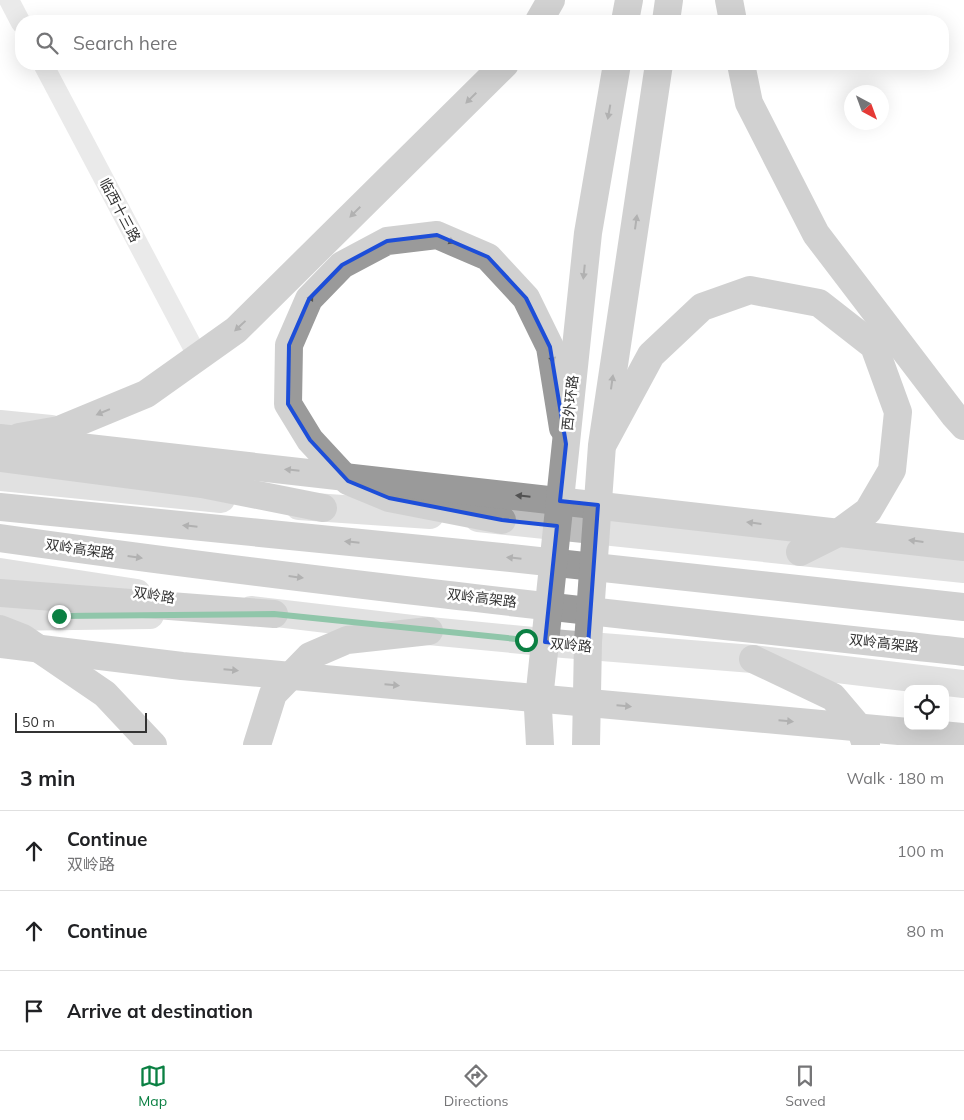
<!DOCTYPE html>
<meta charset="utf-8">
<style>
body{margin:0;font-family:Mulish,"Noto Sans SC",sans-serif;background:#f6f6f6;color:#202124}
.controls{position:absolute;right:15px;bottom:15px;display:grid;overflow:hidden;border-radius:10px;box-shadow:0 5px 20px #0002}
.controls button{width:45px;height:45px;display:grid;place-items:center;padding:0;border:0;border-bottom:1px solid #e0e0e0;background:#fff;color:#202124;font:25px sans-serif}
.compass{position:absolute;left:844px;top:85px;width:45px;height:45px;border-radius:50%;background:#fff;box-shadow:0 5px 20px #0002;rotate:139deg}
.scale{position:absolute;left:15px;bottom:12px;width:132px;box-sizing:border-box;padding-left:5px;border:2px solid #333;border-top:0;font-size:14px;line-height:18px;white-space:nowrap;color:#333;-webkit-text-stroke:4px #fff;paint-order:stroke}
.stop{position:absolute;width:15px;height:15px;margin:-11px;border:4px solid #0b8043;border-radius:50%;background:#fff}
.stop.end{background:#0b8043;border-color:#fff;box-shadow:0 1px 5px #0008}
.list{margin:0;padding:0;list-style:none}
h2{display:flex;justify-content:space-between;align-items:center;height:65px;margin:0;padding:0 20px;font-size:21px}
h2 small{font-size:16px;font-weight:400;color:#757577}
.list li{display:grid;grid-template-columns:32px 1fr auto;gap:15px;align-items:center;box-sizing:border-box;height:80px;padding:0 20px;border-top:1px solid #e0e0e0}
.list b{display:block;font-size:19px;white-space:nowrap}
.list p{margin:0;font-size:16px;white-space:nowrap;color:#757577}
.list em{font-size:16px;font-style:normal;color:#757577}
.icon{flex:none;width:28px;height:28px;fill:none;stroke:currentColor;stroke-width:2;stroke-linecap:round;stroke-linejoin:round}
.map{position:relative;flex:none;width:964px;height:745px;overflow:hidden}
.search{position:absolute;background:#fff;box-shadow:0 5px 20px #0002;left:15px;right:15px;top:15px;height:55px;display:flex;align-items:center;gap:12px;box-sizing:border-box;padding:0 18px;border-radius:20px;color:#757577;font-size:19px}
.sheet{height:305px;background:#fff}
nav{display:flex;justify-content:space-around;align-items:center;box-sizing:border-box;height:70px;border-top:1px solid #e0e0e0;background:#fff;font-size:14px;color:#757577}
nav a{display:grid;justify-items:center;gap:2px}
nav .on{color:#0b8043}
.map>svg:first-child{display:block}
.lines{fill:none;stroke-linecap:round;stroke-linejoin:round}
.street{stroke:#d0d0d0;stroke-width:20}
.secondary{stroke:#bdbdbd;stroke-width:28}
.highway{stroke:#9a9a9a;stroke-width:28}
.highway-bridge{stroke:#9a9a9a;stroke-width:28}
.oneway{fill:#525252}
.route{stroke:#0b8043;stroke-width:6}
.marked{fill:none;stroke:#1d4ed8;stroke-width:4;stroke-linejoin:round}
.labels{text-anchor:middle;stroke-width:5;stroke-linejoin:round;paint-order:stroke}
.street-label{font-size:14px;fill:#333;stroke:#fff}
</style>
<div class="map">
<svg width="964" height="745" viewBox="0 0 964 745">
<rect width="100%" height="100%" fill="#fff"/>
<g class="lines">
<!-- street -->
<g class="street">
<path d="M9,0L21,23"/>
<path d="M43,64L198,357"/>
</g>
<!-- secondary -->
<g class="secondary">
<path d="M0,424L51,429"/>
<path d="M0,477L221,499"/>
<path d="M299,506L430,515"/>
<path d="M478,518L964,569"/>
<path d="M0,572L137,593"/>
<path d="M251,610L429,631L564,644L753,659L964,684"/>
<path d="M0,617L150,615"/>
</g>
<!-- highway -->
<g class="highway">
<path d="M729,0L733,21"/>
<path d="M539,21L551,0"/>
<path d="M625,21L629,0"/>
<path d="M666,21L669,0"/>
<path d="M741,64L749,103L816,234L954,415L964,426"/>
<path d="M19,437L59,430L146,394L236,330L505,64"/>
<path d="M604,442L651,355L702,307L750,290L819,303L874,346L898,412L892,470L868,511L838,533L800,552"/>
<path d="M0,458L202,484L323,508"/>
<path d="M0,507L511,558L964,607"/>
<path d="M502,520L389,498L348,481L310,440L288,404L289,345L309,299L342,265L387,241L437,235L488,257L526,298L550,347L563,428"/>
<path d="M0,538C320,583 642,617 964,652"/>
<path d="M0,593L274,614"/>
<path d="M0,629L23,638L105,694L153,745"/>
<path d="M753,659L833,697L861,730L866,745"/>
<path d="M257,745L273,694L310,656L347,640L429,631"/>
</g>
<!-- highway-bridge -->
<g class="highway-bridge">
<path d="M0,438L964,547"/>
<path d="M0,644L182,666L964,737"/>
<path d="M540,745L538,709L588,233L617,64"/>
<path d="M586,745L588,642L602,445L659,64"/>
</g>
</g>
<!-- one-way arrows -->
<defs><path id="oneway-solid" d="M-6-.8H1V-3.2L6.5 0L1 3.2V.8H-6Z" transform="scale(1.25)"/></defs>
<g class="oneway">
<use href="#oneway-solid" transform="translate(471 98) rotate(135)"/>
<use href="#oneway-solid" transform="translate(609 112) rotate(100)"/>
<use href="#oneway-solid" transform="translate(355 212) rotate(135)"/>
<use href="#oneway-solid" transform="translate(636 222) rotate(-82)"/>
<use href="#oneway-solid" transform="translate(448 240) rotate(24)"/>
<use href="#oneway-solid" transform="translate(584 272) rotate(96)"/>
<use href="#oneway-solid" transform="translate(309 301) rotate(-58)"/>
<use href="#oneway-solid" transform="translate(240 326) rotate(137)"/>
<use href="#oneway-solid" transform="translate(552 356) rotate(80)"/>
<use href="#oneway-solid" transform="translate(612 382) rotate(-82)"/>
<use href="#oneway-solid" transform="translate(103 412) rotate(157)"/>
<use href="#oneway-solid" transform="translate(292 470) rotate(-174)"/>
<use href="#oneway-solid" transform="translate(523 496) rotate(-174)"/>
<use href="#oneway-solid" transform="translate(754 523) rotate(-173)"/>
<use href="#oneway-solid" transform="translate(190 526) rotate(-174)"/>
<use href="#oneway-solid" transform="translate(916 541) rotate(-173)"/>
<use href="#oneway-solid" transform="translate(352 542) rotate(-174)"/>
<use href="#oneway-solid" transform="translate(135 557) rotate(8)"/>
<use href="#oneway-solid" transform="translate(514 558) rotate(-174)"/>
<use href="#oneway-solid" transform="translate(296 577) rotate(7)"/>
<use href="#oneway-solid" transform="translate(231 670) rotate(5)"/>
<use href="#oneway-solid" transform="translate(392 685) rotate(5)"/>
<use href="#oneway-solid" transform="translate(624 706) rotate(5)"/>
<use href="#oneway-solid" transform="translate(786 721) rotate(5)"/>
</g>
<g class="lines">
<!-- route -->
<path class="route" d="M59,616L274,614L526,640"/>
</g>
<!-- marked area -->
<path d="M0 0H964V745H0ZM437,235L488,257L526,298L550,347L566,444L560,501L598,505L588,646L545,642L557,526L502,520L389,498L348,481L310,440L288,404L289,345L309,299L342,265L387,241Z" fill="#fff" fill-opacity=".55" fill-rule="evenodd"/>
<path class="marked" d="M437,235L488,257L526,298L550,347L566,444L560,501L598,505L588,646L545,642L557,526L502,520L389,498L348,481L310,440L288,404L289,345L309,299L342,265L387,241Z"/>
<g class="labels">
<!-- street labels -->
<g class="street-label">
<text transform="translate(120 210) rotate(62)" y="5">临西十三路</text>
<text transform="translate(570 403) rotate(-84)" y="5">西外环路</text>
<text transform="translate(80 549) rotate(8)" y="5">双岭高架路</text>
<text transform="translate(154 595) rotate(9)" y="5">双岭路</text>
<text transform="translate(482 598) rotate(7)" y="5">双岭高架路</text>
<text transform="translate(884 643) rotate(6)" y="5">双岭高架路</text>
<text transform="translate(571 645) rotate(5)" y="5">双岭路</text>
</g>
</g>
</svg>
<div class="controls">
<button><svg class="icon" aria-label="locate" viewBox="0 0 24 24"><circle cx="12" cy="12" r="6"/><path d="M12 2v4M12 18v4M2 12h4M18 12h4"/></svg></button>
</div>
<svg class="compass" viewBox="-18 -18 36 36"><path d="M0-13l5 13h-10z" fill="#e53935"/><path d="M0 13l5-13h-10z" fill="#757577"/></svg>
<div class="scale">50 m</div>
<div class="stop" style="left:526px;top:640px"></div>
<div class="stop end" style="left:59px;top:616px"></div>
<div class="search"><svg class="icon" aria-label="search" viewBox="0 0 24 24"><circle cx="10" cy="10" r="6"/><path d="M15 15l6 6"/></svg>Search here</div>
</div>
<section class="sheet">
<h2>3 min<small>Walk · 180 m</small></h2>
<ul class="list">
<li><svg class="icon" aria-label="ahead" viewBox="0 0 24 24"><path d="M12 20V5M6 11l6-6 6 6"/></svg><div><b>Continue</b><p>双岭路</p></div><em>100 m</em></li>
<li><svg class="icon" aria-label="ahead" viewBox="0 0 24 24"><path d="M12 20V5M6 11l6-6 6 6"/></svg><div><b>Continue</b></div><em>80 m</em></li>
<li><svg class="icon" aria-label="arrive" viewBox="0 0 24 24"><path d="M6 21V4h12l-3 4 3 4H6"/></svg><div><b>Arrive at destination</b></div></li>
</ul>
</section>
<nav>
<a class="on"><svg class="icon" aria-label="map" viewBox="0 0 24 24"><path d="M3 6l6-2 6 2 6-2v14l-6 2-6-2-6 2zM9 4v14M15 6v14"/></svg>Map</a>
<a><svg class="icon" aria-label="directions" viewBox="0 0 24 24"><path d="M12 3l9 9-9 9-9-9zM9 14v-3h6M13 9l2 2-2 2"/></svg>Directions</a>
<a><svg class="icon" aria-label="saved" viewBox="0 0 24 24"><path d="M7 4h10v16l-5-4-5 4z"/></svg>Saved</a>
</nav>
